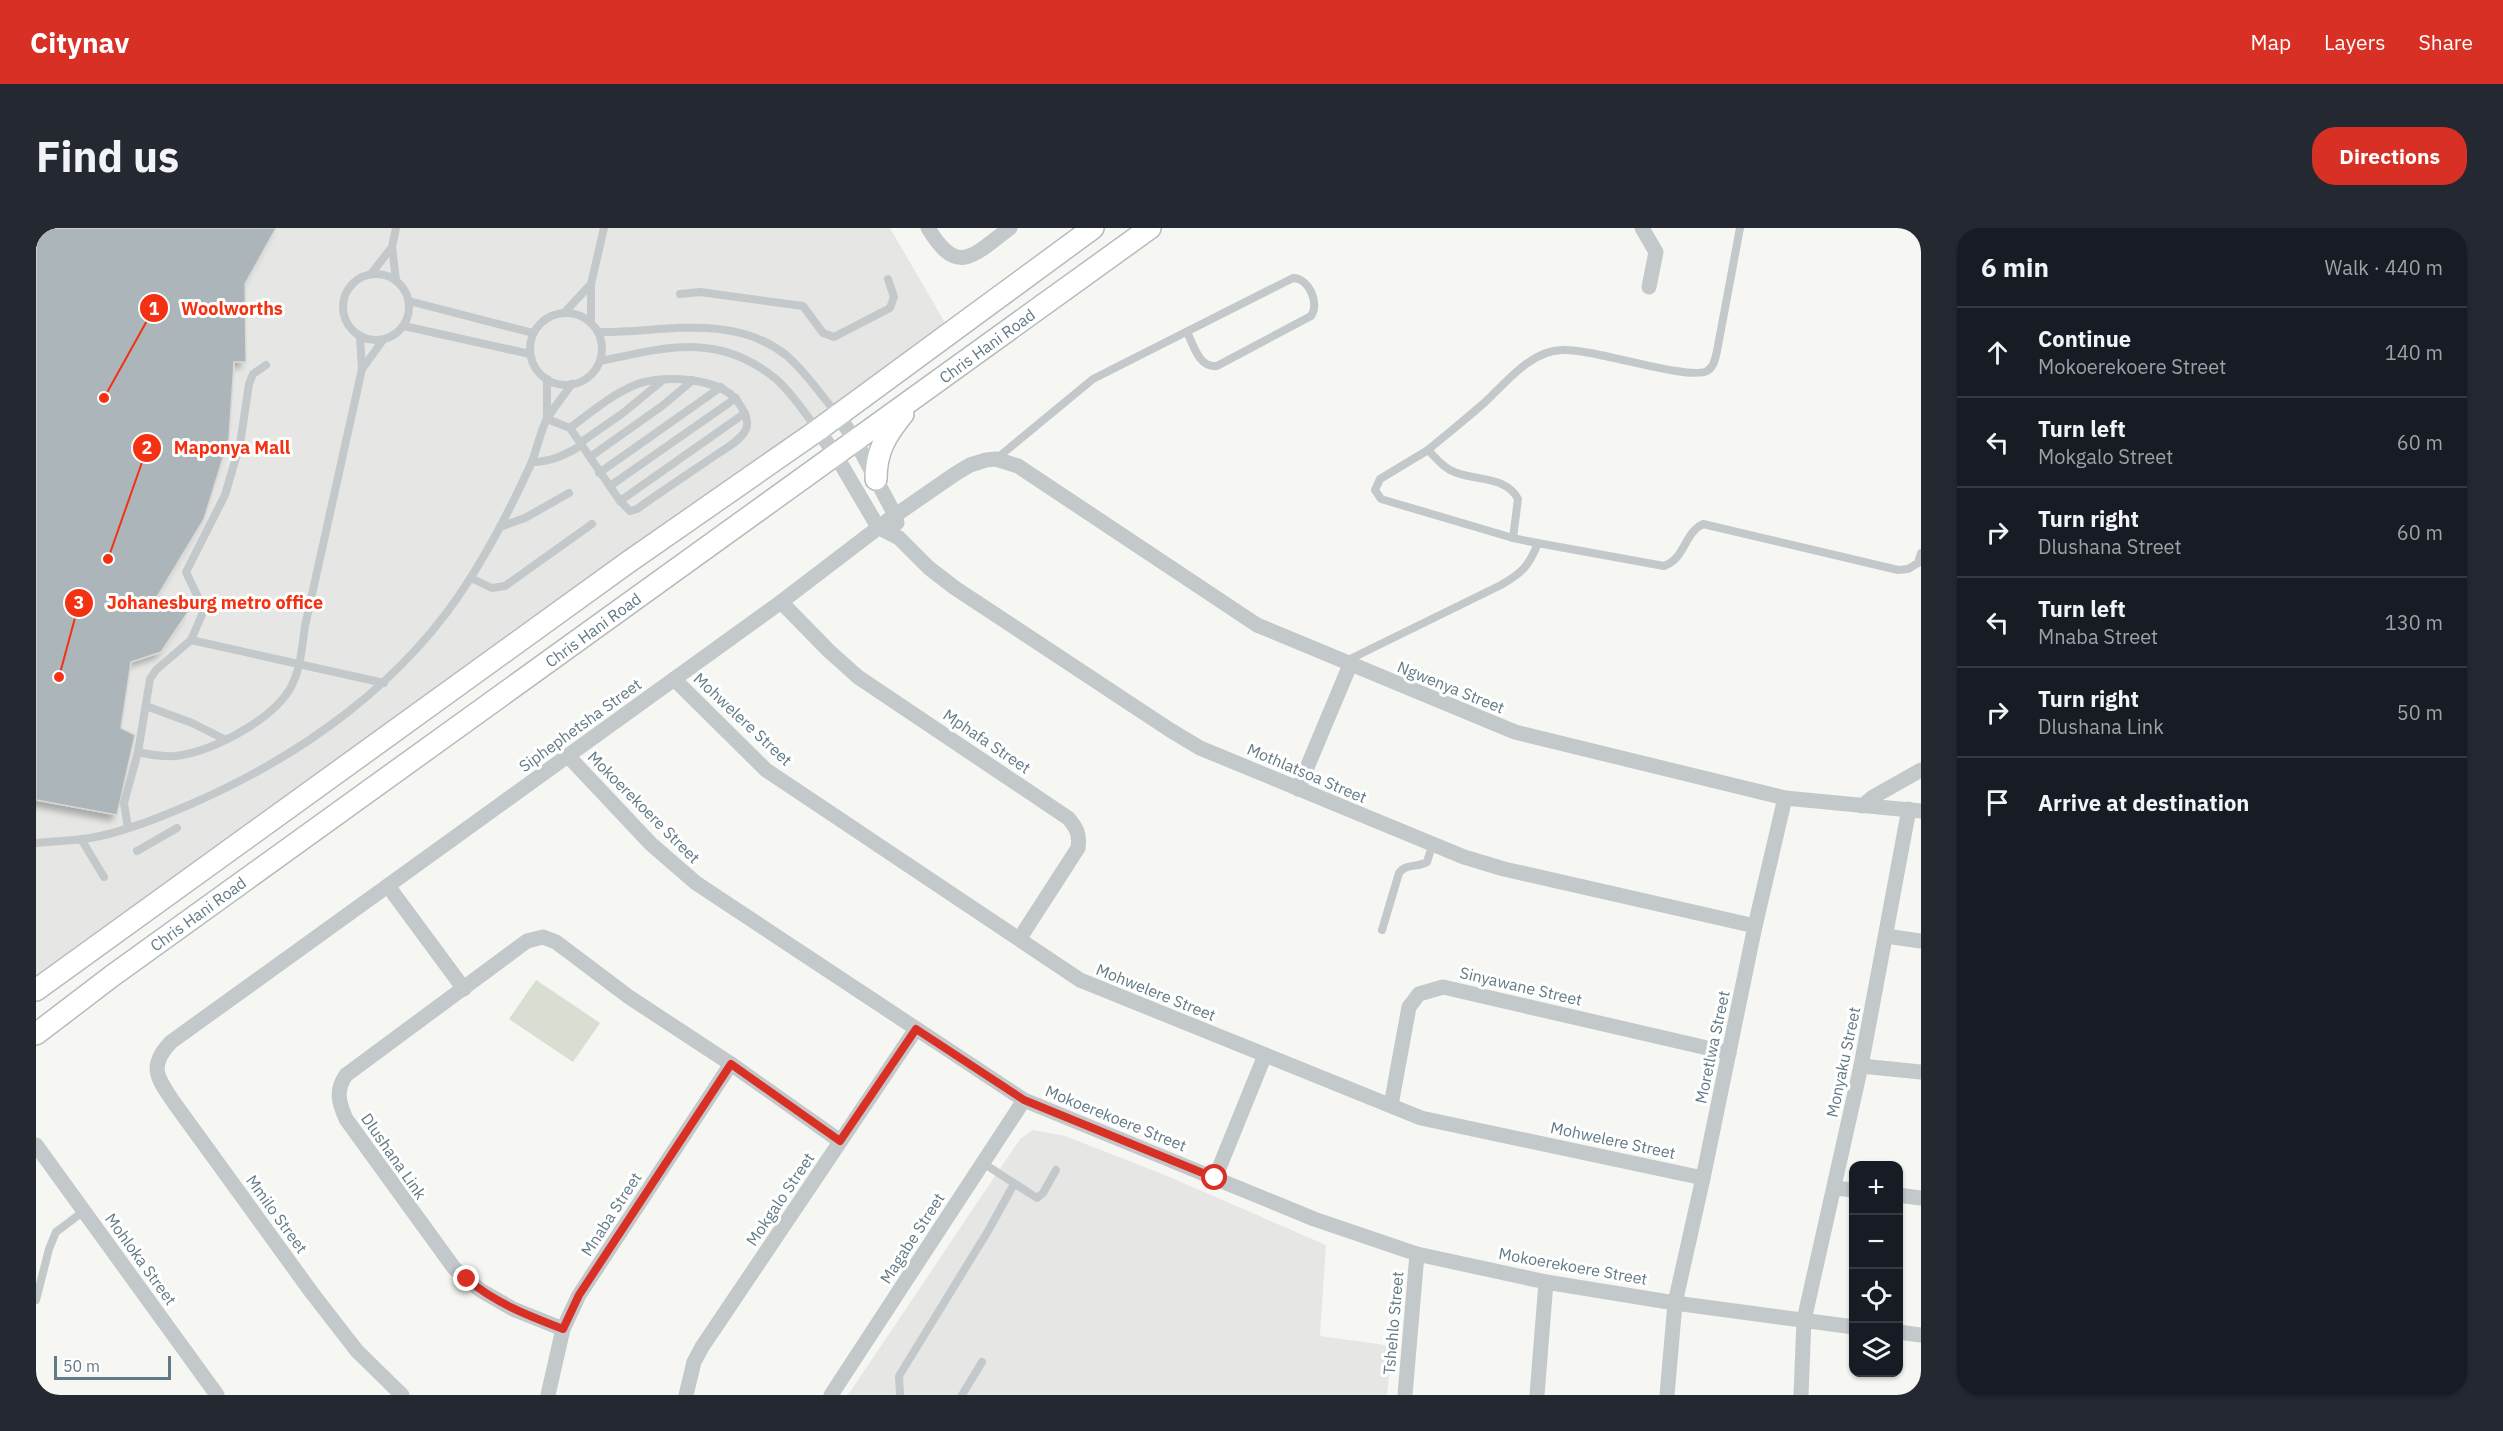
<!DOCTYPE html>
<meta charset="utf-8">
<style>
body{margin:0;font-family:"IBM Plex Sans",sans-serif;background:#242831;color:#f1f3f6}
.controls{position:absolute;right:18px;bottom:18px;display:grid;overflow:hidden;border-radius:12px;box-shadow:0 2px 4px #0004}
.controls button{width:54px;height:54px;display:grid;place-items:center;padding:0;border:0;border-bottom:2px solid #363941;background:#171b24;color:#f1f3f6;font:30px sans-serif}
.scale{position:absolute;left:18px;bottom:15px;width:117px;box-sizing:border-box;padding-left:6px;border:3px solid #627a86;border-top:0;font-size:16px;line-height:21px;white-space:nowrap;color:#627a86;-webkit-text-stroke:4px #fff;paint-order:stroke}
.stop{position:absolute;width:18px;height:18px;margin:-14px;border:4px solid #d93025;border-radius:50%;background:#fff}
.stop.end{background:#d93025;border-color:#fff;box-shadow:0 2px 6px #0008}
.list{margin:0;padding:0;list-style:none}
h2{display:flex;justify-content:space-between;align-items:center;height:78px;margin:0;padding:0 24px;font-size:26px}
h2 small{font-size:20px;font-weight:400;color:#9ea1a6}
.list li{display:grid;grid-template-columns:39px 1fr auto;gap:18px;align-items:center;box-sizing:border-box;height:90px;padding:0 24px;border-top:2px solid #363941}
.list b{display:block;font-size:22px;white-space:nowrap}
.list p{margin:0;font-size:20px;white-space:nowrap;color:#9ea1a6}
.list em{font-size:20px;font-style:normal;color:#9ea1a6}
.icon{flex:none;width:33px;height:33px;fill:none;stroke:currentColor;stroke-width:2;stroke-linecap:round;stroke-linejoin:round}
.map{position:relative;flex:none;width:1885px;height:1167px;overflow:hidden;border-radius:24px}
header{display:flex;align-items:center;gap:36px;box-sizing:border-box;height:84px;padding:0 30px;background:#d93025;color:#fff}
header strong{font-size:28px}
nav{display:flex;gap:33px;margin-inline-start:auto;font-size:21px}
.intro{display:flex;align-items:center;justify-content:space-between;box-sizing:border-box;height:144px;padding:0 36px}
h1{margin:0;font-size:42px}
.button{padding:15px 27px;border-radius:24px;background:#d93025;color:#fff;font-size:21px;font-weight:700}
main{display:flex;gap:36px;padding:0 36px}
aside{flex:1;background:#171b24;border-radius:24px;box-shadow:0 2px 4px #0004}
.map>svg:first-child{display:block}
.built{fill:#e6e7e5}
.garden{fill:#d8ded2}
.building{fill:#abb5ba;stroke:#d7d7d4;stroke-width:1.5;filter:url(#shadow)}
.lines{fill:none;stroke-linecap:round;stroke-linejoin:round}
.secondary-casing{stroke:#b5bcbf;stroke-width:24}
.lane{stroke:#c3c8cb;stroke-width:8}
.street{stroke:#c3c8cb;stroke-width:15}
.secondary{stroke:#fff;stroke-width:21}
.route{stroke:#d93025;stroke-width:8}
.labels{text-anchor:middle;stroke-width:6;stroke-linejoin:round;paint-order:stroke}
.street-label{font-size:16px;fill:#627a86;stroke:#fff}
.leader{fill:none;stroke:#f43113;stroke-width:2}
.callout-dot{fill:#f43113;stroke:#fff;stroke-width:2}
.mark-label{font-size:18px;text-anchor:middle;font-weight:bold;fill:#fff}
.callout-label{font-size:18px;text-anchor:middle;font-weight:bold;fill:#f43113;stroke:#fff;stroke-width:6;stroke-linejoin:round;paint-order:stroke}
</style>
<header>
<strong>Citynav</strong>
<nav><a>Map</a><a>Layers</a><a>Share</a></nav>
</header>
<div class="intro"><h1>Find us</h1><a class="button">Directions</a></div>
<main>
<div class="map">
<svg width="1885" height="1167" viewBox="0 0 1885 1167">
<defs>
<filter id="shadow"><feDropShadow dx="-5.5" dy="5.5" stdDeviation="3" flood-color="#0004"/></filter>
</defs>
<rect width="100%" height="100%" fill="#f6f6f2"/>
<!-- built -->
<g class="built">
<path d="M0,0H854L912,100L0,759Z"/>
<path d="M997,902L1029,908L1129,947L1290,1017L1284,1108L1356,1118L1351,1167H812L984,911Z"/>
</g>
<!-- garden -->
<path class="garden" d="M500,752L564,795L537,834L473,791Z"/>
<!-- building -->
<path class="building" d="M0,0H240L209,56L210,134H198L193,210L168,291L119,372L152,384L125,424L95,434L85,500L99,507L81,587L0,572Z"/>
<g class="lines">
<!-- secondary casing -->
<g class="secondary-casing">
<g id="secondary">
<path d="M840,251C840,223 850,207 867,186"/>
<path d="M0,762L591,335L782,202L1057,0"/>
<path d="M0,806L76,748L1114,0"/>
</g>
</g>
<!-- lane -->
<g class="lane">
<path d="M1704,0L1681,123C1679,131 1678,139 1671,143C1651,153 1557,120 1526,122C1494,123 1471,154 1448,175C1430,191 1411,206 1392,222C1399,229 1405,237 1414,242C1436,254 1469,246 1482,271L1477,310L1496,314L1628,338C1649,331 1648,305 1667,296L1862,342L1872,341L1882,335L1885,325"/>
<circle cx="340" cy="79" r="33"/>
<path d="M335,46L356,19"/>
<path d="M360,52L356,19L360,0"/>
<path d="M644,66L664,64L767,78L787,105L798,109L854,80L858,69L852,51"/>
<path d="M373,73L497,105"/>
<path d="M529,84L555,56"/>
<circle cx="530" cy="121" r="36"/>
<path d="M555,93V56L568,0"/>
<path d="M368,98L494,126"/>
<path d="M563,104C625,105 695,84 750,127C769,143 785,167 801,186"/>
<path d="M565,133C630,119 683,104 740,151C756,165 768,184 781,201"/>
<path d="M326,141L347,112"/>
<path d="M511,151V191"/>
<path d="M511,191L534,200L584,273L594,283L601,281C626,263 652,246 677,229C687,222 703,214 709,203C715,194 707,181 702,174C685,149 624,146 599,157C575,167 554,185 534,200"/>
<path d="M544,215L587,185L627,152"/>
<path d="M1392,222L1344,251L1339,262L1345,271L1477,310"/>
<path d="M554,229L626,178L657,152"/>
<path d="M960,231L1057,151L1257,50C1273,50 1284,76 1275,88L1181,138C1163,140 1158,118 1151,104"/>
<path d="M496,234C515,234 529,227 546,217"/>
<path d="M563,245L685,159"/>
<path d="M574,258L700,170"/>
<path d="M584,273L709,185"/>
<path d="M464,299L489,290L533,265"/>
<path d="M435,350L456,360L469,358L556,296"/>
<path d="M155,412L348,455"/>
<path d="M1308,434L1465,357C1486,345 1493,338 1502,315"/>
<path d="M110,478L156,495L188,511"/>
<path d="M102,524C115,527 126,529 139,528C176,524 239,491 256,457C265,439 266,418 269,398L326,141L324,108"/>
<path d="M92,600L88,575L102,524L114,451L120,442L155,412L168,382L150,344L189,267L204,216L213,156L217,146L230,137"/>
<path d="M45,611L68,649"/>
<path d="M0,615C18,613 36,613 54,610C88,604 122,590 153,577C266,528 370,454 435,349C458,313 477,275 495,236C501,222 504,203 512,189C519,178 528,167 536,156"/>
<path d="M101,623L141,600"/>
<path d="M1346,702L1363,645C1370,635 1381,640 1391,634L1396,618"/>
<path d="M947,935L1001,970L1007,965L1020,942"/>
<path d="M0,1072L13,1021L20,1004L48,983"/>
<path d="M864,1167L863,1148L952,1003L978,956"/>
<path d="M926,1167L946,1134"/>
</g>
<!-- street -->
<g class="street">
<path d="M892,0C922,50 937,27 974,0"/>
<path d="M1606,0L1620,24L1613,59"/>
<path d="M801,186L819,212L859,287L861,295"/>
<path d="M782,202L799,226L842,299L863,310L893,340L919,360L1134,502L1164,520L1428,629L1468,641L1719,698"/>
<path d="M745,374L793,423L822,449L1032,590C1041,600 1044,607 1042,620L984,710"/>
<path d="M638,451L730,542L1044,752L1385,890L1667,950"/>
<path d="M532,528L615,616L660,655L988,872L1278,991L1381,1026L1510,1054L1639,1075L1818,1099"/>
<path d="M1262,561L1314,437"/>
<path d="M1826,578L1837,569L1885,542"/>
<path d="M352,658L428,761"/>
<path d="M1850,708L1885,713"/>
<path d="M1825,838L1885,844"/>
<path d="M1355,877L1373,779L1383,766L1407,759L1693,825"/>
<path d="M0,917L181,1167"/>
<path d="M1179,950L1229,827"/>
<path d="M1798,960L1818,962"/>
<path d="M1862,967L1885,970"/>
<path d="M527,1101L477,1081L444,1062L418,1040L310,891C303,875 299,863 310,847L491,713L507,709L520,714L593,769L695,836L804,913"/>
<path d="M1862,1104L1885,1107"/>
<path d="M366,1167L321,1123L276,1065L139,876C122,851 111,839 135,814L745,374L851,293L919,246L934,237L950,232L960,231L982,238L1221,397L1479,504L1749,570L1885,583"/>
<path d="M512,1167L527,1101L543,1067L695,836"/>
<path d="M650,1167L658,1134L666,1119L880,801"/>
<path d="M795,1167L988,872"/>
<path d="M1369,1167L1381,1026"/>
<path d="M1501,1167L1510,1054"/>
<path d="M1631,1167L1639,1075L1667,950L1719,698L1749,570"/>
<path d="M1765,1167L1768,1092L1825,838L1873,581"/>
</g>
<!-- secondary -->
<use href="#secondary" class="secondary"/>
</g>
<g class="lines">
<!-- route -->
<path class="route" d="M431,1051C459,1075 493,1088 527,1101L543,1067L695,836L804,913L880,801L988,872L1179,950"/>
</g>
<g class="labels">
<!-- street labels -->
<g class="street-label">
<text transform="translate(951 118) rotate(-36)" y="6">Chris Hani Road</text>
<text transform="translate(557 402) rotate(-36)" y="6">Chris Hani Road</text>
<text transform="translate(1415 459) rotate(22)" y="6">Ngwenya Street</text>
<text transform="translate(707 491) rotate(43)" y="6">Mohwelere Street</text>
<text transform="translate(544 497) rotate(-36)" y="6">Siphephetsha Street</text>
<text transform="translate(951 513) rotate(34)" y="6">Mphafa Street</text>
<text transform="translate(1271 545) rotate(23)" y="6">Mothlatsoa Street</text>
<text transform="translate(608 579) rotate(45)" y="6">Mokoerekoere Street</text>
<text transform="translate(162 686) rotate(-36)" y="6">Chris Hani Road</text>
<text transform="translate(1485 758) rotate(13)" y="6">Sinyawane Street</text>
<text transform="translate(1120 764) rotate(22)" y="6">Mohwelere Street</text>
<text transform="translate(1676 819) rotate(-78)" y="6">Moretlwa Street</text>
<text transform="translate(1807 834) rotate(-78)" y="6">Monyaku Street</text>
<text transform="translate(1080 890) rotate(22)" y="6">Mokoerekoere Street</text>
<text transform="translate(1577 912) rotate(12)" y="6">Mohwelere Street</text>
<text transform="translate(358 928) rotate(55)" y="6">Dlushana Link</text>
<text transform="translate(744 971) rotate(-56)" y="6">Mokgalo Street</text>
<text transform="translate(241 986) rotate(54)" y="6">Mmilo Street</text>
<text transform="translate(575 986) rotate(-57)" y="6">Mnaba Street</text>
<text transform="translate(876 1010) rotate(-57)" y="6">Magabe Street</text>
<text transform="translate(105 1031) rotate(54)" y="6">Mohloka Street</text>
<text transform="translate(1537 1038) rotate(10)" y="6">Mokoerekoere Street</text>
<text transform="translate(1357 1095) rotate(-85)" y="6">Tshehlo Street</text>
</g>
</g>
<!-- callouts -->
<path class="leader" d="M68 170L118 80M72 331L111 220M23 449L43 375"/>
<g class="callout-dot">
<circle cx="68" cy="170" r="6"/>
<circle cx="72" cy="331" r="6"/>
<circle cx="23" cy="449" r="6"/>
<circle cx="118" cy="80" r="15"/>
<circle cx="111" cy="220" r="15"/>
<circle cx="43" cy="375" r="15"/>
</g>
<g class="mark-label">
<text x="118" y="87">1</text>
<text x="111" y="226">2</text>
<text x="43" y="381">3</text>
</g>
<g class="callout-label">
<text x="196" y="87">Woolworths</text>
<text x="196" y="226">Maponya Mall</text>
<text x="179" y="381">Johanesburg metro office</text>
</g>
</svg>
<div class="controls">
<button>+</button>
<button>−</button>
<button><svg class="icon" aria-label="locate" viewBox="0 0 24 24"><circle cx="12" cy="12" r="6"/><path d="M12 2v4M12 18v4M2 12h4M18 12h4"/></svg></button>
<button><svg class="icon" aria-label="layers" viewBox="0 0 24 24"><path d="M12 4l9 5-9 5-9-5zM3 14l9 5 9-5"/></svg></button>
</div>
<div class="scale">50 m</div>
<div class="stop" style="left:1179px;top:950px"></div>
<div class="stop end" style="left:431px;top:1051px"></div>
</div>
<aside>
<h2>6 min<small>Walk · 440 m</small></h2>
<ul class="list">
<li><svg class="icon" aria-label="ahead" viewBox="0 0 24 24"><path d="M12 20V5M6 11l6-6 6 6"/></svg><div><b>Continue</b><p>Mokoerekoere Street</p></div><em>140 m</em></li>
<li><svg class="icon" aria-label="left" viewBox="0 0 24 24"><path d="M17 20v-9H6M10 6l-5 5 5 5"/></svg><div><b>Turn left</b><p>Mokgalo Street</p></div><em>60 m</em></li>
<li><svg class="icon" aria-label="right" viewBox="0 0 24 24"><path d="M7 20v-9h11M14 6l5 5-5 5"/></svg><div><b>Turn right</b><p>Dlushana Street</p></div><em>60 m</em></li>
<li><svg class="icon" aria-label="left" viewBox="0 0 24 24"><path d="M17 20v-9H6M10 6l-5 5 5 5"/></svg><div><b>Turn left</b><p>Mnaba Street</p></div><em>130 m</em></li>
<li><svg class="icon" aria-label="right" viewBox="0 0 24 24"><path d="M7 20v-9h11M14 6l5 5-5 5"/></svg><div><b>Turn right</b><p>Dlushana Link</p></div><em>50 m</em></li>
<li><svg class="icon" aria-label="arrive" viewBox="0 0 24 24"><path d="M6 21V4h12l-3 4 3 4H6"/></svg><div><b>Arrive at destination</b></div></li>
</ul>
</aside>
</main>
